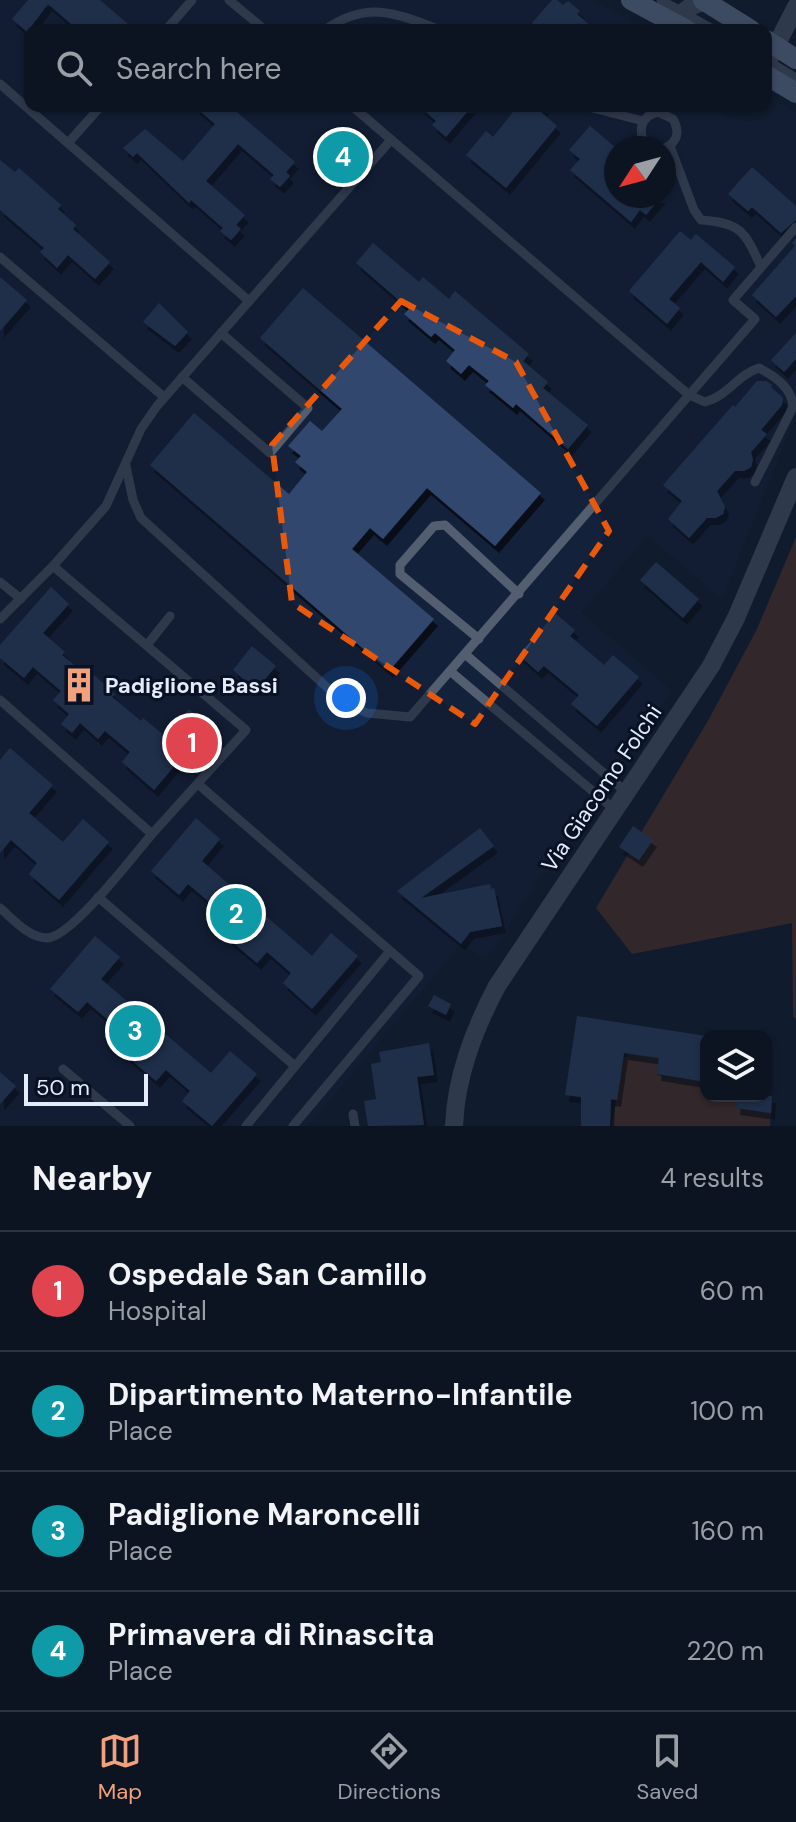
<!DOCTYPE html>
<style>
body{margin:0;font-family:"DM Sans",sans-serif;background:#1a212f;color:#f1f3f6}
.controls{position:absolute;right:24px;bottom:24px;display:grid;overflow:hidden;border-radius:16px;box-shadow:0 2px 6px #0004}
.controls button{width:72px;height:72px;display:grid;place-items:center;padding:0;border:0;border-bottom:2px solid #2c3340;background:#0c1422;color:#f1f3f6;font:40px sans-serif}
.compass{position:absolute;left:604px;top:136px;width:72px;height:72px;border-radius:50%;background:#0c1422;box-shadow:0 2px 6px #0004;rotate:234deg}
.scale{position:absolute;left:24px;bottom:20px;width:124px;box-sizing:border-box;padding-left:8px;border:4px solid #e4ecfa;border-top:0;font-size:22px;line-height:28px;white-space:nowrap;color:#e4ecfa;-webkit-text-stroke:6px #081224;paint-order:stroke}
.you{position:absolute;left:346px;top:698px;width:28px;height:28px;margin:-20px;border:6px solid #fff;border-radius:50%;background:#1a73e8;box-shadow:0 0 0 12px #1a73e833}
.badge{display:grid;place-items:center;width:52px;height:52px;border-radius:50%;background:#f1a17d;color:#fff;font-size:26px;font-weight:700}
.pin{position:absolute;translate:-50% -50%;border:4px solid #fff;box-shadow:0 2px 8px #0006}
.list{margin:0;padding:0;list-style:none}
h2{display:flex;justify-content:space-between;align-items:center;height:104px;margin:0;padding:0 32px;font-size:34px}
h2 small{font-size:26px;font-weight:400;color:#9a9ea5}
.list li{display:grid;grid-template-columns:52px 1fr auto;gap:24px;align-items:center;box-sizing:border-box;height:120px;padding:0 32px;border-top:2px solid #2c3340}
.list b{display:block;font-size:30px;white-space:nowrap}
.list p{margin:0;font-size:26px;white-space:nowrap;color:#9a9ea5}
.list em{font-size:26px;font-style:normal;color:#9a9ea5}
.icon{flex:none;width:44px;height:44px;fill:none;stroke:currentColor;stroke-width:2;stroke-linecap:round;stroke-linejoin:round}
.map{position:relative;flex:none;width:796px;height:1126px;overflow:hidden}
.search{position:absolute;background:#0c1422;box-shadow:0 2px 6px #0004;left:24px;right:24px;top:24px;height:88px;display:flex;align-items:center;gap:20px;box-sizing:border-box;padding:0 28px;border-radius:16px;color:#9a9ea5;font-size:30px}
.sheet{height:584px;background:#0c1422}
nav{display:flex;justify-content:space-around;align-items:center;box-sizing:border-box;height:112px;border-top:2px solid #2c3340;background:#0c1422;font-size:22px;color:#9a9ea5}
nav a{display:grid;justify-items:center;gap:4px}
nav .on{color:#f1a17d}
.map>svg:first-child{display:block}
.built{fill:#14213a;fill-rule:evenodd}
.green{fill:#5b3727}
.building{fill:#32476e;filter:url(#shadow)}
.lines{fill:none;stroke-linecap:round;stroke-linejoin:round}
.lane{stroke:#545e71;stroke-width:9}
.street{stroke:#545e71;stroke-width:18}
.secondary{stroke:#7485a2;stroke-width:20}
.marked{fill:none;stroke:#e8590c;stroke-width:6;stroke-dasharray:16 10;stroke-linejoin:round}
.labels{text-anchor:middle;stroke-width:6;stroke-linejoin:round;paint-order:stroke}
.poi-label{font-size:22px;font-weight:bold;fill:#e4ecfa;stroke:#081224;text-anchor:start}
.street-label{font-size:22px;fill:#e4ecfa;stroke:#081224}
</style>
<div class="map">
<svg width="796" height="1126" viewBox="0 0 796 1126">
<defs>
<filter id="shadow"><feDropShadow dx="4" dy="7" stdDeviation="0" flood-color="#0009"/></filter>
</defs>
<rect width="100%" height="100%" fill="#101b2e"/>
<!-- built -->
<path class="built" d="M0,0H592L648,29L30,30V106H710L732,119L751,121L767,117L778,102L796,112V415L722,599L648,536L581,612L672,691L540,878L486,959L461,944L308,1126H0ZM616,148H664V196H616Z"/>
<!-- green -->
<g class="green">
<path d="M796,537V1018L793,1017L792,923L632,954L596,908L709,719L757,629Z"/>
<path d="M630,1054L659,1058L657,1075L705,1082L706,1078V1096H737L736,1108L771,1113L770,1126H612L623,1059Z"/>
</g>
<!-- building -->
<g class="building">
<path d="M28,0H100L135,30H78L48,4L27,32L12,19Z"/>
<path d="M552,0H557L563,5L568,1L580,11L577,14L595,30H540L532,23Z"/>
<path d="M194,106H230L295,162L286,172L290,176L280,187L270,179L274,175L238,144L206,181L245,215L236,225L241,229L231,240L220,231L223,228L191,200L189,203L137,153L133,157L123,148L145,129L183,161L215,124Z"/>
<path d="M419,106H472L446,137L432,125L436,121Z"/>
<path d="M518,106H546L541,112L557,126L506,188L466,155L486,131L493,137Z"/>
<path d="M590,126L616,148V196H662L646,215L640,210L631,222L570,170L580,159L569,150Z"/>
<path d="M0,160L15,172L19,168L61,205L58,209L76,225L73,229L110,262L95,279L68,255L57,268L40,252L44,248L0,210Z"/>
<path d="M752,167L796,206V220L781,233L752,207L748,211L728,194Z"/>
<path d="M680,231L691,240L696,234L735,267L723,282L701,262L669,299L680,308L667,324L629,291Z"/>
<path d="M796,238V296L776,317L752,295L795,246L792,243Z"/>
<path d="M373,243L419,282L423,277L449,299L455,291L529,354L523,361L548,382L543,388L588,425L568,449L516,404L513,408L485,385L489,381L469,365L461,374L446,361L455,350L435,333L431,337L404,314L409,309L356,263Z"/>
<path d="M0,277L27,300L0,331Z"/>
<path d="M303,288L541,493L495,546L427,488L383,539L370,528L352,549L434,619L389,671L150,465L194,413L289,494L307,472L295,462L301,456L288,446L310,421L322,431L342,409L260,338Z"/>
<path d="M159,303L188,332L175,346L143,322Z"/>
<path d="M796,333V359L784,372L771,360Z"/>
<path d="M757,381H766L772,385L771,387L783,398L782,405L761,430L767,434L751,452L753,460L751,467L744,471H735L717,491L725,507L723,514L716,518H707L689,538L668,519L682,501L663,485L733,405L735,407Z"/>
<path d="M656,562L699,599L683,618L640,580Z"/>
<path d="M51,587L69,604L43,633L65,652L62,655L90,678L93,674L115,694L112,697L141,721L143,718L166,737L189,709L208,726L154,790L122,762L130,752L105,731L98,739L80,723L72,733L61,724L69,714L53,700L61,691L33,667L24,678L0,658V645Z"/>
<path d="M555,613L575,630L570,636L604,665L613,655L639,677L597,726L571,704L579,695L544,666L538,672L519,655Z"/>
<path d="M252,646L276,666L256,690L233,670Z"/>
<path d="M10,748L53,785L29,813L63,842L83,819L109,842L59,900L29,874L37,863L11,840L0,853V760Z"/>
<path d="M196,818L220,839L202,861L312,956L331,933L358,956L312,1009L283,983L291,973L267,952L257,963L205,919L215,907L188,884L179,895L151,871Z"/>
<path d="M633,826L653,840L639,860L619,847Z"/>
<path d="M480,828L494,846L421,898L490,884L491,889L494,888L502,926L470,932L461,944L397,891Z"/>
<path d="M95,936L120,957L101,979L211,1073L230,1051L257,1074L212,1126L182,1101L190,1091L166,1070L156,1081L104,1037L114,1025L87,1002L78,1012L50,989Z"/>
<path d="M434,995L451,1004L446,1015L428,1006Z"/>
<path d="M577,1016L706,1036V1082L657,1074L659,1058L624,1053L617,1100L611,1099L610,1126H581V1097L565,1095Z"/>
<path d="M429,1043L434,1075L417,1077L424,1125L368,1126L364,1101L376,1099L371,1064L381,1062L379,1052Z"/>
<path d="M0,1072L16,1086L0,1104Z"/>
<path d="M737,1096H772L771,1113L736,1108Z"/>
</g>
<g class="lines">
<!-- lane -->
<g class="lane">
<path d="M229,0L265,30"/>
<path d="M661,0L714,30"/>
<path d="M166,30L192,0"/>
<path d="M325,30C367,0 396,13 440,30"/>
<path d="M768,61L796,78"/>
<path d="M0,84L249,301"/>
<path d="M352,106L689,395L705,402C729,395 737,375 759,368C776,377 792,388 793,407L755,482"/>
<path d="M585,106L643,121"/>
<path d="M68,143L101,106"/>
<path d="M670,146L694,210L701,220C742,223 745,232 761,267"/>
<path d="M653,148L643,139C638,126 644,115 658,112L673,119C680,131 678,142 665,148"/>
<path d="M0,257L164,397"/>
<path d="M182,377L270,453L308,408L221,333"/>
<path d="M126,466L133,500L141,518L342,701L367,713L410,717L755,319L733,300L796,227"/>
<path d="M0,582L21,599"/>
<path d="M0,619L53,566L106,506L141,429L157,406L390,141"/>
<path d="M479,639L400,574V565L434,526L445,525L519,594"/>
<path d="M147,645L170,616"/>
<path d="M465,654L627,793"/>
<path d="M450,671L615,810"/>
<path d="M0,700L152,834L246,730L53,566"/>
<path d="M198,784L419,976L293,1126"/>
<path d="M98,897L295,1066"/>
<path d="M0,908C14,920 28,937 47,938C71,938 134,855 152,834"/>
<path d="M63,1069L130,1126"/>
<path d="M353,1114L355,1126"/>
<path d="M246,1126L389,952"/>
</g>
<!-- street -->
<g class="street">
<path d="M671,30C680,14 687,4 707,2"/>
<path d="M766,65L796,7"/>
<path d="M454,1126C456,1076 474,1030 497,986L711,666L736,618L796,477"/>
</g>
<!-- secondary -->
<g class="secondary">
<path d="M631,0L687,30"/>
<path d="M703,0L751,30"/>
<path d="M766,40L796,59"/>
<path d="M766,75L796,93"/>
</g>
</g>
<!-- marked area -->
<path d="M0 0H796V1126H0ZM401,301L516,362L609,531L475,724L292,603L272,445Z" fill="#101b2e" fill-opacity=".55" fill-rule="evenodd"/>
<path class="marked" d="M401,301L516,362L609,531L475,724L292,603L272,445Z"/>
<!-- icons -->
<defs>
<g id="building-bare" transform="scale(2.76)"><path d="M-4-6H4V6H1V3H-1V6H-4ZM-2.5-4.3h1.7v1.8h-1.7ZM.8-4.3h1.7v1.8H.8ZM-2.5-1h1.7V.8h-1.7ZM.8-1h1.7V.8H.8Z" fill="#f1a17d" stroke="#081224" stroke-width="2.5" paint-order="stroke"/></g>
</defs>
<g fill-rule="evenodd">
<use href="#building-bare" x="79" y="685"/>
</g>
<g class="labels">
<!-- poi labels -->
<g class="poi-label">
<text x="105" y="693">Padiglione Bassi</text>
</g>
<!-- street labels -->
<g class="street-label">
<text transform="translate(601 788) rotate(-56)" y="8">Via Giacomo Folchi</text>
</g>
</g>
</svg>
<div class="controls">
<button><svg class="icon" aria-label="layers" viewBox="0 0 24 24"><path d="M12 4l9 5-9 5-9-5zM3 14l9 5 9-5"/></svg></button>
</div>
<svg class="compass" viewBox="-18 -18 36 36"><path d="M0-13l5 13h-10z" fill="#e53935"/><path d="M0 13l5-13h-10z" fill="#9a9ea5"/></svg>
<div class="scale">50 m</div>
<div class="you"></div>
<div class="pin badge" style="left:192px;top:743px;background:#e0444e">1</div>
<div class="pin badge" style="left:236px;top:914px;background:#0f9aa8">2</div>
<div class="pin badge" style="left:135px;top:1031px;background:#0f9aa8">3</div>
<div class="pin badge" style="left:343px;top:157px;background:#0f9aa8">4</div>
<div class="search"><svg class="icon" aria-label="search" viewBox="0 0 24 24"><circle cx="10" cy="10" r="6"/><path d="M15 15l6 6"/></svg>Search here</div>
</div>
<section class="sheet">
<h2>Nearby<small>4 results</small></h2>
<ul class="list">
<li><span class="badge" style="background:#e0444e">1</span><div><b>Ospedale San Camillo</b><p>Hospital</p></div><em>60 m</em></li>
<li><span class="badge" style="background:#0f9aa8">2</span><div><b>Dipartimento Materno-Infantile</b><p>Place</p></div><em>100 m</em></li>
<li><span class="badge" style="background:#0f9aa8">3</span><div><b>Padiglione Maroncelli</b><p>Place</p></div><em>160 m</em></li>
<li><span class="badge" style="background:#0f9aa8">4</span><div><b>Primavera di Rinascita</b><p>Place</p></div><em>220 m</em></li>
</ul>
</section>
<nav>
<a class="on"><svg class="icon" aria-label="map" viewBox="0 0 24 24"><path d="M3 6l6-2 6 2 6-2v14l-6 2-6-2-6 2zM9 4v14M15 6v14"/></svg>Map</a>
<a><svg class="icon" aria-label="directions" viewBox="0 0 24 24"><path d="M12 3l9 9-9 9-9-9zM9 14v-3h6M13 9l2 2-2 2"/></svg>Directions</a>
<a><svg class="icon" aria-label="saved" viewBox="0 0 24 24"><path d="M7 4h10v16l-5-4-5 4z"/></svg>Saved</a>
</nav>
